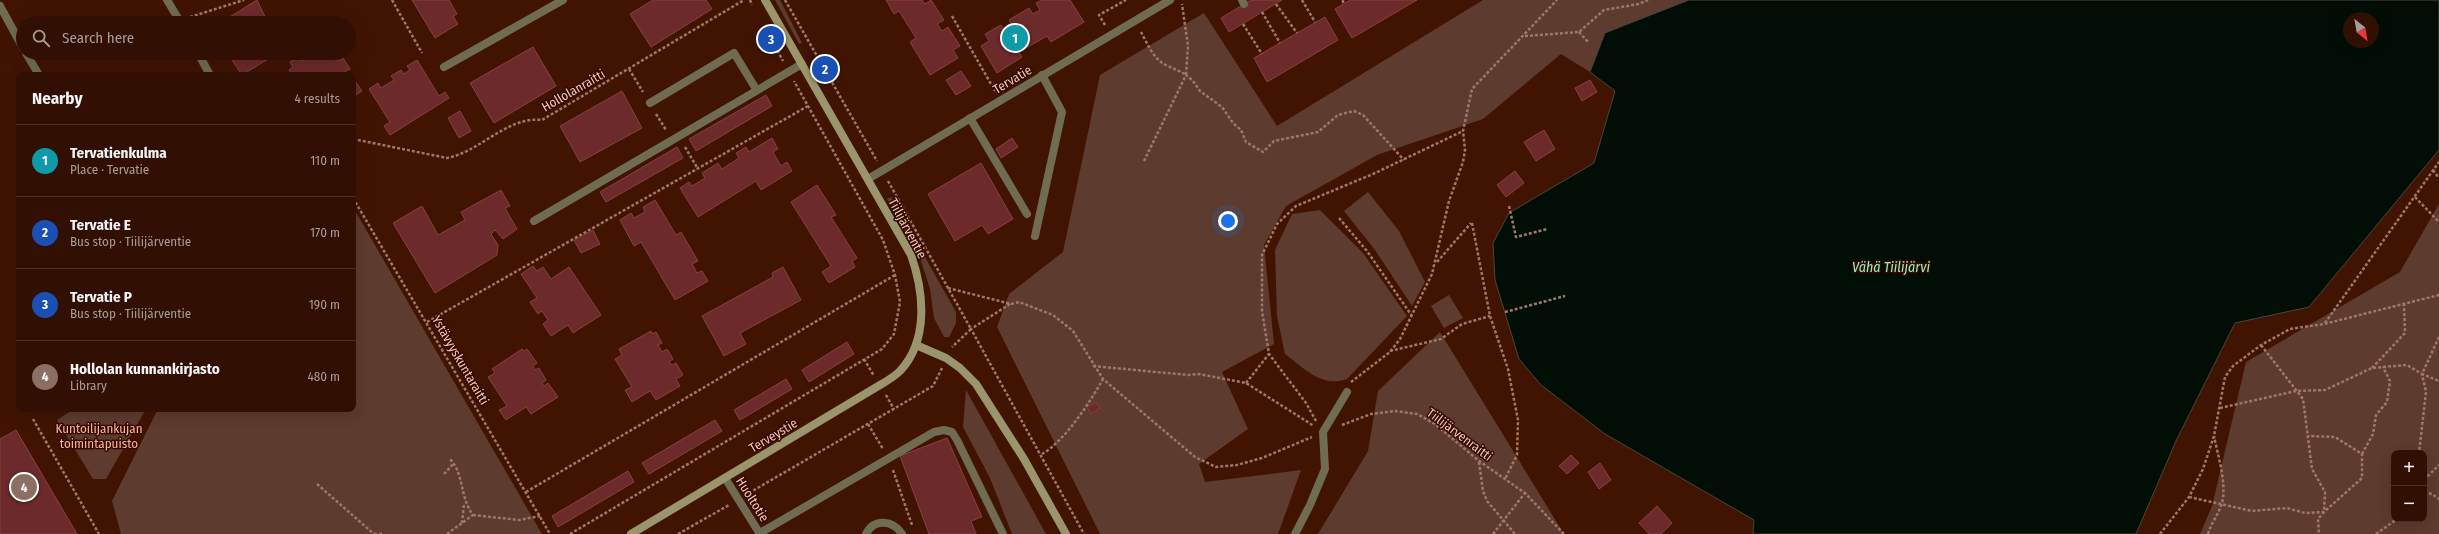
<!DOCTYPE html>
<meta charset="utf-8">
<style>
body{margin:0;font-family:"Fira Sans Condensed",sans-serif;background:#39180c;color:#f1f3f6}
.controls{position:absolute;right:12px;bottom:12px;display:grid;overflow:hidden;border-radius:8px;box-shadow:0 4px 16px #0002}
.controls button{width:36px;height:36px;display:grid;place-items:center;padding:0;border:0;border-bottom:1px solid #4c2f24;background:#310f02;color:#f1f3f6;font:20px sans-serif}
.compass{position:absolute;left:2343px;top:12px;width:36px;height:36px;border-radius:50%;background:#310f02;box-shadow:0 4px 16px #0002;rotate:149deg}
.you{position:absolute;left:1228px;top:221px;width:14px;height:14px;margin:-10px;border:3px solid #fff;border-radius:50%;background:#1a73e8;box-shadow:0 0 0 6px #1a73e833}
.badge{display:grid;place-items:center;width:26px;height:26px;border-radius:50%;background:#d93025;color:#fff;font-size:13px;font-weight:700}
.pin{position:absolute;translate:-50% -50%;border:2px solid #fff;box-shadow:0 1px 4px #0006}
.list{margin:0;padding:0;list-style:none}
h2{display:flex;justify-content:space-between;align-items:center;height:52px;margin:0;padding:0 16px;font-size:17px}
h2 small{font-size:13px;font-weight:400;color:#a89c99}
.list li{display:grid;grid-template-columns:26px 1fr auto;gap:12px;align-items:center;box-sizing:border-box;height:72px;padding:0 16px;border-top:1px solid #4c2f24}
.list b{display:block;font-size:15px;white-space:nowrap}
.list p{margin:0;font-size:13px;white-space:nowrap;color:#a89c99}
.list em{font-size:13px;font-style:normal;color:#a89c99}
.icon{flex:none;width:22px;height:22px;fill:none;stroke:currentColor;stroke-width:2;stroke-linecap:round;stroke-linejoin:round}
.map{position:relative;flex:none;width:2439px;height:534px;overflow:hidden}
.search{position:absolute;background:#310f02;box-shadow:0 4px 16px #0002;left:16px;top:16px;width:340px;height:44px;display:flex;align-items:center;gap:10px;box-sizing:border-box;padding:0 14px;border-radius:22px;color:#a89c99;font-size:15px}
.panel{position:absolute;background:#310f02;box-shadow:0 4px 16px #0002;left:16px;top:72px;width:340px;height:340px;border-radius:8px}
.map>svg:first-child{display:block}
.green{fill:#5d3b2e;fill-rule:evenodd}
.water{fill:#000e06;stroke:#48463c;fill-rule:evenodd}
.building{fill:#6c2a2b;stroke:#864141}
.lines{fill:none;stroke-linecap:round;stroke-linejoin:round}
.path{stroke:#a07767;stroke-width:2.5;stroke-dasharray:3 2;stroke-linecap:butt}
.lane{stroke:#6f6c52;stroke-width:8}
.street{stroke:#6f6c52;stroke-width:8}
.secondary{stroke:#9a956b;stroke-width:8}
.labels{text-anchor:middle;stroke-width:3;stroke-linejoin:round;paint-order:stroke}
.street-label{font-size:13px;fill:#efc9bb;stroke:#360900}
.park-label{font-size:13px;fill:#fcb499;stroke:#360900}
.water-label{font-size:14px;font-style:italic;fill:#8ff1c1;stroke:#360900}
</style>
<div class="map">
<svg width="2439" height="534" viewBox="0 0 2439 534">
<rect width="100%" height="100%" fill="#411402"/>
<!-- green -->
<g class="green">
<path d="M775,0H780L802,43L799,44Z"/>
<path d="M1483,0H1689L1605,33L1590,72L1561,54L1483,119L1377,155L1286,206L1264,245L1274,344L1222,372L1248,429L1199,464L1205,482L1301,470L1278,534H1100L997,327L1009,294L1063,252L1100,75L1204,13L1277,126Z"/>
<path d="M1368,192L1399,231L1425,282L1412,306L1375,250L1344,211Z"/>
<path d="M891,197L956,312V323L949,337H944L934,318L930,289L919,255L887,199Z"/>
<path d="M2439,204V534H2200L2212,506L2246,362L2400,272ZM2394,453H2424V519H2394Z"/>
<path d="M353,207L542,534H121L112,501L158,409H353Z"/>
<path d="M1320,210L1363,253L1407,316L1347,379C1322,388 1305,369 1285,354L1277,316L1275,250L1292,214Z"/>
<path d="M1449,295L1463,318L1444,328L1431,306Z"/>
<path d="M1440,332L1564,534H1318L1368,451L1378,391Z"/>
<path d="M966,390L1046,534H1012L990,478L963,427Z"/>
<path d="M74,409H146L106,479H93L57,420Z"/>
</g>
<!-- water -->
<path class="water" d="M1689,0H2439V150L2309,307L2235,323L2176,441L2136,534H1753L1754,520L1605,434L1541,385L1519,359L1495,280L1493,243L1509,213L1594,163L1615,91L1590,72L1605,33ZM2349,18H2373V42H2349Z"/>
<!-- building -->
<g class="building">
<path d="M257,0L268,23H220Z"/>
<path d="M412,0H449L457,14L453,16L458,24L435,38Z"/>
<path d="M653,0H706L712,9L651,47L630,14Z"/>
<path d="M886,0H922L925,4L931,0L944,20L937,24L942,31L948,27L960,46L953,50L958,58L930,75L910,42L916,38L899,11L894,14Z"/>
<path d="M1042,0H1070L1084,22L1051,42L1047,36L1019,52L1022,57L997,73L981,46L989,41L985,34L1001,25L1005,31L1013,27L1009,20L1029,8L1033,14L1040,10L1036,3Z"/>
<path d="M1251,0H1282L1229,32L1221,18Z"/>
<path d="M1350,0H1417L1352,38L1335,9Z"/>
<path d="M1325,17L1338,40L1267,82L1254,58Z"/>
<path d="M533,47L556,86L494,123L470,83Z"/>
<path d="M227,53H278L242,75Z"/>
<path d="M315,53H339L335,57L338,61L343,58L350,69L344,72L346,75H292L289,70L293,67L290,62L299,56L302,61Z"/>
<path d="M417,60L439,96L445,92L449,98L390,135L384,126L390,122L369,89L378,83L381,88L394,80L391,76L401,70L404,74L410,70L407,66Z"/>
<path d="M961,71L971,86L956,95L946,80Z"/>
<path d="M1590,80L1597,92L1582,101L1575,88Z"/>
<path d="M355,81L362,91L353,97V82Z"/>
<path d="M622,91L642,128L580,162L560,126Z"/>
<path d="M766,95L772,106L696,151L689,139Z"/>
<path d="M460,111L471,131L459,138L448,118Z"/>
<path d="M1544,130L1555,149L1536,161L1524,142Z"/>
<path d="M772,138L778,149L773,152L781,166L787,162L792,171L761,190L756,181L698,217L680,188L689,182L692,186L705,178L702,173L718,163L722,169L739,158L736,153L746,147L749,152Z"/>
<path d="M1012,138L1018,147L1001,158L996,149Z"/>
<path d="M677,147L683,158L606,202L600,192Z"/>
<path d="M981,163L1013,219L988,234L982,225L955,241L928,194Z"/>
<path d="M1515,171L1524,183L1506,197L1497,185Z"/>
<path d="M817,185L836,215L831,217L857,258L852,261L855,267L829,283L822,272L831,266L791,202Z"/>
<path d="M501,190L510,206L505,208L517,229L503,239L495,230L491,234L498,245L497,255L435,293L393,223L422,206L438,235L465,220L461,212Z"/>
<path d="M655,200L676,235L681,232L698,261L692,264L697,273L702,271L708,281L675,300L641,242L634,246L620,220L631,213L634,218L645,212L643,207Z"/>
<path d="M593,230L600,244L581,253L574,240Z"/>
<path d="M533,266L537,271L543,267L551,279L569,267L601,315L573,333L568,325L551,336L543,324L548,320L542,311L538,314L530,302L537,298L521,274Z"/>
<path d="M783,267L801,300L740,333L746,344L724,356L702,316L773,277L772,273Z"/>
<path d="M651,331L652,334L656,332L662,343L658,345L662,352L667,349L673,359L669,362L672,365L676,363L683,375L676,379L680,386L656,400L650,391L632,402L625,390L632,387L615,359L622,355L619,349Z"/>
<path d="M847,342L854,354L809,382L802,370Z"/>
<path d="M522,349L524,351L527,349L537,363L533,366L535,370L539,368L546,380L542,383L544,386L548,383L558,397L531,414L526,407L506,420L499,410L507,406L488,377L495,373L492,369Z"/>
<path d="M786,379L792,389L740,420L734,410Z"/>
<path d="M1096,402L1100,408L1091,414L1087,407Z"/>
<path d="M715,420L722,431L649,474L642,463Z"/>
<path d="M16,430L77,534H0V439Z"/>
<path d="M947,438L982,517L971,521L976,534H929L900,456Z"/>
<path d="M1571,455L1579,463L1567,474L1559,466Z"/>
<path d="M1600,463L1611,480L1599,489L1588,472Z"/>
<path d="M628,471L634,482L558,527L552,516Z"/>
<path d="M1657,506L1672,523L1661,534H1649L1639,523Z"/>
</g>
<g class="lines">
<!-- path -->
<g class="path">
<path d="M392,0L422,53"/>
<path d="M750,0L752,5"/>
<path d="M785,0L877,161"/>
<path d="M1302,0L1315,22"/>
<path d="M1343,0V4"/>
<path d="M1276,4L1297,33"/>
<path d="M1262,12L1280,43"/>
<path d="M952,16L995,91"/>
<path d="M190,17L244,0"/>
<path d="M1243,24L1262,54"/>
<path d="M1105,25L1099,15L1126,0"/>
<path d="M1141,32C1147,43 1154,60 1166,65C1173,69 1179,70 1186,75L1188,46L1182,4"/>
<path d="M1579,32L1588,42"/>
<path d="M1525,36L1579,32L1604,10L1639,4L1648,0"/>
<path d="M775,46L783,61"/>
<path d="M629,69L643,92"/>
<path d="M656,114L666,130"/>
<path d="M353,139L447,158C480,152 507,116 542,120L744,0"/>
<path d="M685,147L698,169"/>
<path d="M1144,161L1186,75L1193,81L1200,91L1222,107L1233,123L1241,130L1246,142L1263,152L1274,141L1318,132L1338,115L1354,111L1363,115L1404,160"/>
<path d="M2433,170L2439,178"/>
<path d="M888,181L971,329L952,347"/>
<path d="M2415,197L2439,222"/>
<path d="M353,198L550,534"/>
<path d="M1509,206L1516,237L1547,229"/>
<path d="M1339,218L1367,251L1412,316"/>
<path d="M1472,223L1490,316L1508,369L1518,420L1517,455L1505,479"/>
<path d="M1437,262L1471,223"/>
<path d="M948,288L1011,304L1019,302L1053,315L1073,331L1103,379L1195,457L1216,467L1237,465L1262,458L1312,437"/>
<path d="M1010,304L971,329L1084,534"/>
<path d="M1505,312L1565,296"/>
<path d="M427,322L808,106"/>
<path d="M2325,323L2439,162"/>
<path d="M2439,337L2422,374L2439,381"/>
<path d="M2261,345L2303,399L2312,469L2325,492L2324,512L2318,519L2319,534"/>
<path d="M1390,351L1441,339L1462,324L1490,316"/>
<path d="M864,359L874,376"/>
<path d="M1093,366L1188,375L1199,374L1246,383L1314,426"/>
<path d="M2372,368L2405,333L2404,304"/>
<path d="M1351,382L1390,352L1400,339L1432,274L1449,201L1463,162L1465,150L1463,131L1472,89L1557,0"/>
<path d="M1246,383L1269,354"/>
<path d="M886,395L894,409"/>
<path d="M2220,408L2296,391L2325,390L2372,368L2407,365L2422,374L2426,392L2419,453"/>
<path d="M33,419L99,534"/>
<path d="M1316,421L1306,403L1269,354L1262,311V255L1277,224L1296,206L1373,174L1463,131"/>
<path d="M868,424L883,449"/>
<path d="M1342,425L1371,414L1395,411L1417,414L1435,424L1479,461L1525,493L1564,534"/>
<path d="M1042,454C1065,441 1090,402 1103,379"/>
<path d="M2362,454L2373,434L2376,415L2387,402L2390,381L2383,367"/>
<path d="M1479,462L1483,491L1487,501L1515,534"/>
<path d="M893,470L912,525"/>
<path d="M444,474L454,463"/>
<path d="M2424,480L2439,465"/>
<path d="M317,484L374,534"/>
<path d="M526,492L895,275"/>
<path d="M2424,492L2432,494L2439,499"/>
<path d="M749,493L933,386L942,368"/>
<path d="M2189,497L2252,511L2287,508L2305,513L2324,512L2362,478V454L2335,437L2308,436"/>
<path d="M473,515L519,520L540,516"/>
<path d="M462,523L464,504"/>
<path d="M374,534H384"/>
<path d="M447,534L473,515C459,496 465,474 449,458"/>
<path d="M570,534L882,349L894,334L900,302L895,275L883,240L794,81"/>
<path d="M678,534L729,505"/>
<path d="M1493,534L1525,493"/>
<path d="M2160,534L2189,497L2203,469L2214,436L2225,377L2233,366L2261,345L2290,329L2324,324L2439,295"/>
<path d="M2208,534C2211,523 2219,514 2222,503C2227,484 2218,456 2214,436"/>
<path d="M2376,534L2397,519"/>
</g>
<!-- lane -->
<g class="lane">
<path d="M167,0L181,23"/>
<path d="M1242,0L1244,4"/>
<path d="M0,6L23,48"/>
<path d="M26,53L39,75"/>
<path d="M198,53L210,75"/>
<path d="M444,67L563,0"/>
<path d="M650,103L734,53L756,89"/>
<path d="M970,118L1027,214"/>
<path d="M534,221L802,64"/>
<path d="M1035,236L1062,112L1042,75"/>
<path d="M760,533L934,432L944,430L952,432L957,440L1003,534"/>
<path d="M866,534C874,518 893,520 902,534"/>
</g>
<!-- street -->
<g class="street">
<path d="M868,179L1170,0"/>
<path d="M725,478L760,534"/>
<path d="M1295,534L1310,505L1325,469L1323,432L1347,392"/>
</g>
<!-- secondary -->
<g class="secondary">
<path d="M916,345L946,358L960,368L976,384L1024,459L1066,534"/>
<path d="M631,534L880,385C887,381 895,376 900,371C929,340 924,292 911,255L765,0"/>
</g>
</g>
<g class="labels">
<!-- street labels -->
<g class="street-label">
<text transform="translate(1012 79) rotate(-31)" y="5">Tervatie</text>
<text transform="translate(573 90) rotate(-30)" y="5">Hollolanraitti</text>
<text transform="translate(908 228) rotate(62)" y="5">Tiilijärventie</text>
<text transform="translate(461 360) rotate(60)" y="5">Ystävyyskuntaraitti</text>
<text transform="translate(1460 434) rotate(37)" y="5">Tiilijärvenraitti</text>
<text transform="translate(773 435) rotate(-31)" y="5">Terveystie</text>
<text transform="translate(753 499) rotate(58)" y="5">Huoltotie</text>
</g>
<!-- park labels -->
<g class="park-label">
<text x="99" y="433">Kuntoilijankujan<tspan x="99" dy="15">toimintapuisto</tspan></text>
</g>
<!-- water labels -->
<g class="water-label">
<text x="1891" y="272">Vähä Tiilijärvi</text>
</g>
</g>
</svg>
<div class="controls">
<button>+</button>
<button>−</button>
</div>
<svg class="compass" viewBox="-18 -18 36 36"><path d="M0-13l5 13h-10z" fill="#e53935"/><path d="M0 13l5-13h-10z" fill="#a89c99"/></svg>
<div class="you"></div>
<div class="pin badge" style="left:1015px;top:38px;background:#0f9aa8">1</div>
<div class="pin badge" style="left:825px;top:69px;background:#1a4fb4">2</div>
<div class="pin badge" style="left:771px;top:39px;background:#1a4fb4">3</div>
<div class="pin badge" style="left:24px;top:487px;background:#8d6e63">4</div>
<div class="search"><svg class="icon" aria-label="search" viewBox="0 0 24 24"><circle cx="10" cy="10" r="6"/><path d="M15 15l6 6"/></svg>Search here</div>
<section class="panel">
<h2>Nearby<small>4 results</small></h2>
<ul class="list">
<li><span class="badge" style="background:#0f9aa8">1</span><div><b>Tervatienkulma</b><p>Place · Tervatie</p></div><em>110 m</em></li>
<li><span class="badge" style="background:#1a4fb4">2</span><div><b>Tervatie E</b><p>Bus stop · Tiilijärventie</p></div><em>170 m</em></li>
<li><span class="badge" style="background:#1a4fb4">3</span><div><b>Tervatie P</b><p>Bus stop · Tiilijärventie</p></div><em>190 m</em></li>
<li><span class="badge" style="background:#8d6e63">4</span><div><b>Hollolan kunnankirjasto</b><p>Library</p></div><em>480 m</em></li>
</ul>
</section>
</div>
